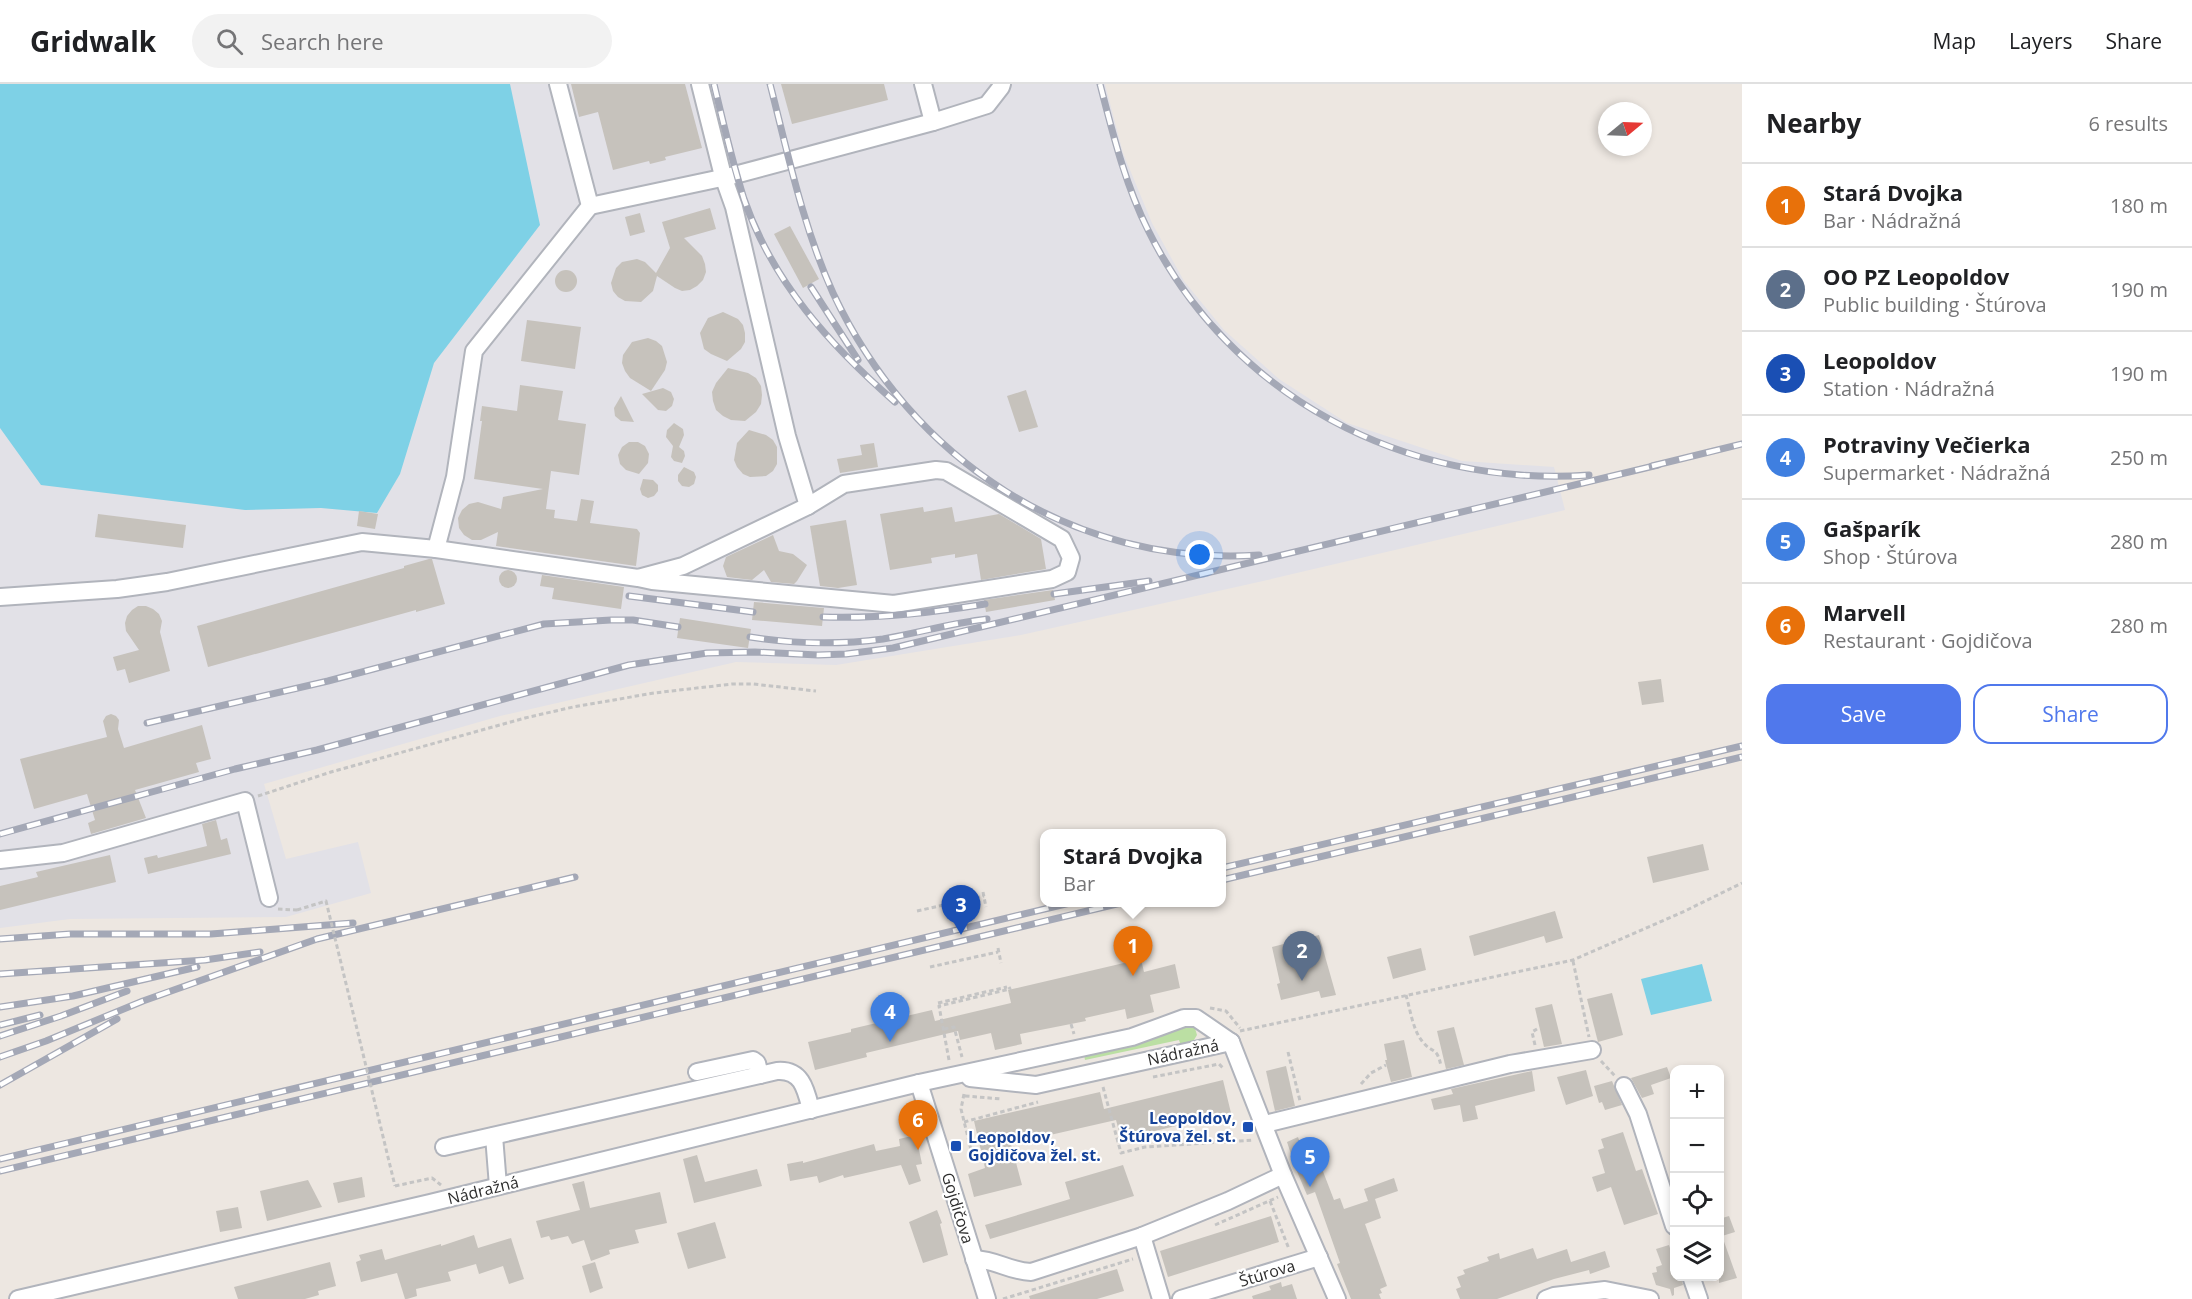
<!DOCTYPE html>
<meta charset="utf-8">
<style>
body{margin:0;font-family:"Open Sans",sans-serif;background:#f2f2f2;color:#202124}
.controls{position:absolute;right:18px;bottom:18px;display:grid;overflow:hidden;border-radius:12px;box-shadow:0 3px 9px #0003}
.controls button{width:54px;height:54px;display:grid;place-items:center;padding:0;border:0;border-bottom:2px solid #e0e0e0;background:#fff;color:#202124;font:30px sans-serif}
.compass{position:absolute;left:1598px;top:18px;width:54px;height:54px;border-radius:50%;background:#fff;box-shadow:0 3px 9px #0003;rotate:71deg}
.you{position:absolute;left:1200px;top:471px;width:21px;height:21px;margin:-15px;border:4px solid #fff;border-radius:50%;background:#1a73e8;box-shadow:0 0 0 9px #1a73e833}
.badge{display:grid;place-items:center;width:39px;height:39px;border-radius:50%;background:#5078ec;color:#fff;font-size:20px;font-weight:700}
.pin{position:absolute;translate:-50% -50px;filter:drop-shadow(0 2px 3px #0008)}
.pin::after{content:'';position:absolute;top:32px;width:21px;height:18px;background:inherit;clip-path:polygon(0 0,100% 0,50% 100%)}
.popup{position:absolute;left:1040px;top:745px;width:186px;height:78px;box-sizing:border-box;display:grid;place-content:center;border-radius:12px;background:#fff;filter:drop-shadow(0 2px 4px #0005);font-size:20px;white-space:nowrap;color:#757577}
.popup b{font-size:22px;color:#202124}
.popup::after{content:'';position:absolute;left:50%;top:100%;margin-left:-12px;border:12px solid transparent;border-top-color:#fff}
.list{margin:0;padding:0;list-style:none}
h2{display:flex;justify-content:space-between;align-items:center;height:78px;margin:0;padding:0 24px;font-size:26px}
h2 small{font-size:20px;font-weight:400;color:#757577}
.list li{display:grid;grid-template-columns:39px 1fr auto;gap:18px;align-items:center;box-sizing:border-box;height:84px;padding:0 24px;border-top:2px solid #e0e0e0}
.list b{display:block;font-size:22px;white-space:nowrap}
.list p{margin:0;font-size:20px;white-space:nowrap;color:#757577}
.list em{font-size:20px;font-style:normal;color:#757577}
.actions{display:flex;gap:12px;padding:18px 24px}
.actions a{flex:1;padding:14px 0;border:2px solid #5078ec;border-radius:18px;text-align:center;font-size:21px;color:#5078ec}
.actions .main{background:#5078ec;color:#fff}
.icon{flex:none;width:33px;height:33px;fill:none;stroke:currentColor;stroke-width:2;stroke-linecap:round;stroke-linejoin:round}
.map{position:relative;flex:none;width:1742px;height:1215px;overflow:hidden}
header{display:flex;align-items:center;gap:36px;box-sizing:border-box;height:84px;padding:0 30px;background:#fff;border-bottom:2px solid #e0e0e0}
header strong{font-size:28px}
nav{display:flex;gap:33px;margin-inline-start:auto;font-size:21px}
.search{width:420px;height:54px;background:#f2f2f2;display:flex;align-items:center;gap:15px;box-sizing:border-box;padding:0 21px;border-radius:33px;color:#757577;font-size:22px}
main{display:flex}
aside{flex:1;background:#fff}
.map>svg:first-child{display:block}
.industrial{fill:#e2e1e7}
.green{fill:#bbdfa3}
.water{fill:#7ed1e6}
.building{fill:#c6c2bc}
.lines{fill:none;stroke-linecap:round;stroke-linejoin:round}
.minor-casing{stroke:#b1b4bc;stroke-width:20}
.path{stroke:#c4c4c4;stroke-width:3;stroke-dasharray:4.5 3;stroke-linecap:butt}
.minor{stroke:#fff;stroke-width:16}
.rail-casing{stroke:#a4a8b6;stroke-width:7}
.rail{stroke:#fff;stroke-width:4.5;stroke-dasharray:14;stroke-linecap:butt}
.path-bridge{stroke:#c4c4c4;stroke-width:3;stroke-dasharray:4.5 3;stroke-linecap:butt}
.transit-dot{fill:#1a4fb4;stroke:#fff;stroke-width:2}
.labels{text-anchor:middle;stroke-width:4.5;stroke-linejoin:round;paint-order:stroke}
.street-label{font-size:16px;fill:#2d2d2d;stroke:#fff}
.transit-label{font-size:16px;font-weight:bold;fill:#164399;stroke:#fff;text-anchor:end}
</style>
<header>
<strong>Gridwalk</strong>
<div class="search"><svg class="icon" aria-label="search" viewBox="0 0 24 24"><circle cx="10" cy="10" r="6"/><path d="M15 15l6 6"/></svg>Search here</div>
<nav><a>Map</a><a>Layers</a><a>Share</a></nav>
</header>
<main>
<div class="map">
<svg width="1742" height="1215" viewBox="0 0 1742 1215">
<rect width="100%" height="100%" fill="#ede7e1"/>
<!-- industrial -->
<path class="industrial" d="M0,0H1105L1123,69L1152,139L1184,197L1224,246L1279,295L1347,339L1462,377L1554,383L1565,426L1263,497L1021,551L836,581L736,578L500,632L264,700L286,775L358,758L371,809L286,833L70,835L0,844Z"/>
<!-- green -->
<path class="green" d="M1194,941L1197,951L1189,964L1180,959L1179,956L1085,976L1084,971L1172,942Z"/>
<!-- water -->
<g class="water">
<path d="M0,0H510L540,141L434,279L400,390L377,429L321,424L245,426L41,401L0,344Z"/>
<path d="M1702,880L1712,917L1651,931L1641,895Z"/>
</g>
<!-- building -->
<g class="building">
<path d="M571,0H685L702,64L665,73L666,76L650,80L649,77L613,86L598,28L579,33Z"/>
<path d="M781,0H884L888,16L792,40Z"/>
<path d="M710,124L716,145L684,154L702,172L705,180L706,188L703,196L697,202L690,206L682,207L675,204L657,192L653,207L641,218L625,217L618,213L613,207L611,199L616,184L622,178L637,175L645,178L656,189L670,164L662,138Z"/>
<path d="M640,129L645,148L630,152L625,133Z"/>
<path d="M790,142L819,195L803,204L774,150Z"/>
<circle cx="566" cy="197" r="11"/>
<path d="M723,228L738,235L743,241L745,249V258L741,265L727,277L711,270L704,265L700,249L708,234Z"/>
<path d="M527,236L581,243L575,285L521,277Z"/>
<path d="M648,254L656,257L662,262L667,278L665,286L651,307L630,294L625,287L622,279L623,271L632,258Z"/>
<path d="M728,284L748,289L756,294L761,302L762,311L761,320L756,328L745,337L731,336L723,332L716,326L713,317L712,308L716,299Z"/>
<path d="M520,301L563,307L558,336L586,340L579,391L551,387L546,425L555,426L554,434L577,437L581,415L594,417L590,439L637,445L640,449L636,482L496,462L498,448L481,456H472L464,451L459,444L458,434L462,426L469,420L478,418L501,425L503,413L543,405L474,395L482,337H480L482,322L517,327Z"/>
<path d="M663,304L671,308L674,315L672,322L666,327L658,326L642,310Z"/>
<path d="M1026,306L1038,343L1019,348L1007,312Z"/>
<path d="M621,312L634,338L621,337L615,332L614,324Z"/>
<path d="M674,339L683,345L684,351L679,363L684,367L685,372L682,379L674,377L671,373L673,362L666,353L667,346Z"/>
<path d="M749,346L766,351L773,356L777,363V380L773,387L766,392L750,393L743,390L737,383L734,376L737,359Z"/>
<path d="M629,358H638L645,362L649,370L648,379L639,390L626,386L620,380L618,371L622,363Z"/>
<path d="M874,359L878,383L840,389L837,375L862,371L860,361Z"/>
<path d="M684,383L694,388L696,393L694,400L689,403L682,402L678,397V391Z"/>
<path d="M643,395L653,396L658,401V407L654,412L648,414L642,411L640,405Z"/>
<path d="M923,423L924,428L952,423L955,438L999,430L1041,455L1046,485L981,496L977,470L955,474V470L931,474L932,479L890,486L880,430Z"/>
<path d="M359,427L378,430L375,445L357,442Z"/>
<path d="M98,430L186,441L183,464L95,453Z"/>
<path d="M846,436L857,501L838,504L820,502L810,442Z"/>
<path d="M773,451L779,467L793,470L807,481L797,497L794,500L771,498L764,486L752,496L727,493L723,482L726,473Z"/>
<path d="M429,475H432L445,520L416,528V526L208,583L197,542L404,484V482Z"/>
<circle cx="508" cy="495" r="9"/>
<path d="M542,491L624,503L621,525L552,515L554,504L540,502Z"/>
<path d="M1053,506L1055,516L986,528L984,516Z"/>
<path d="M754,518L824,524L822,542L752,536Z"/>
<path d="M138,522H146L153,525L159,530L162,537L160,548L170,587L129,599L125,585L117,587L113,573L139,566L126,547L125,539L127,532L132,526Z"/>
<path d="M680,534L751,545L748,564L677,554Z"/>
<path d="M1661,595L1664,618L1642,621L1638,598Z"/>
<path d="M111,630L116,632L119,636L118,645L124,664L202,641L211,675L196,679L199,688L135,706L146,734L91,750L88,739L95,736L87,710L34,725L20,675L107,653L103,637L106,632Z"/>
<path d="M216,736L221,756L227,754L231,770L148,790L144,774L157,771L158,774L207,762L202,740Z"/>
<path d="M1703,760L1709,786L1653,799L1647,773Z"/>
<path d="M110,771L116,798L0,826V802L38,793L36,788Z"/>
<path d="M1555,827L1563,854L1546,859L1544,852L1474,872L1469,852Z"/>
<path d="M1319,851L1336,911L1321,914L1319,907L1281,916L1277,900L1280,899L1272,863Z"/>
<path d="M1421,864L1426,886L1393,895L1387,873Z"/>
<path d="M1141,875L1144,888L1175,880L1180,904L1150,911L1154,928L1127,935L1125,925L1085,934L1086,937L1020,950L1022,960L995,966L991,949L960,956L958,947L866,969L867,973L815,986L808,958L851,948V945L932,926L935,937L1011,919L1008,906Z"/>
<path d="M1612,909L1623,951L1598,958L1587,915Z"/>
<path d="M1552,920L1562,960L1544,963L1535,924Z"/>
<path d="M1454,943L1464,981L1446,985L1437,947Z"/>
<path d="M1404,956L1412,993L1391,998L1385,976H1387L1384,960Z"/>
<path d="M1286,982L1295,1022L1275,1027L1266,987Z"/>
<path d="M1667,983L1671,994L1651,1001L1654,1010L1642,1014L1631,994Z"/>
<path d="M1586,986L1593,1012L1566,1021L1557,993Z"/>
<path d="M1532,987L1535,1007L1475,1022L1478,1035L1463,1038L1460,1021L1434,1026L1431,1015L1453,1010L1451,1005Z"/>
<path d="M1223,996L1231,1029L1121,1055L1116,1036L1011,1060L1022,1101L974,1113L968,1090L985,1084L974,1037L1100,1008L1104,1025Z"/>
<path d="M1612,997L1622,1021L1605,1026L1602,1018L1599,1019L1594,1002Z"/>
<path d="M1623,1048L1636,1087L1642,1085L1658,1130L1624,1141L1611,1103L1597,1108L1592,1093L1605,1089L1598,1066L1604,1064L1601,1055Z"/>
<path d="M916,1051L922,1080L916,1081L921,1097L909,1101L901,1081L844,1094L843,1091L819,1099L817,1092L790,1097L787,1080L803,1077V1079L874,1060L876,1067L900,1062L899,1055Z"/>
<path d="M1298,1053L1305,1075L1308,1074L1309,1080L1319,1077L1334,1116L1340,1114L1344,1125L1368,1117L1364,1105L1394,1094L1398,1107L1375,1115L1381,1134L1365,1140L1387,1202L1380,1205L1382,1209L1379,1210L1381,1215H1351L1337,1180L1340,1179L1315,1108L1307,1111L1296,1085L1287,1058Z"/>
<path d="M697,1071L705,1098L757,1085L762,1102L694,1119L683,1075Z"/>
<path d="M1123,1081L1134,1112L990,1155L985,1141L1070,1115L1065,1098Z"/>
<path d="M362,1093L365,1113L338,1119L333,1099Z"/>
<path d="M308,1096L322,1123L267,1137L260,1107Z"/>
<path d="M584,1097L590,1124L660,1108L667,1139L635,1146L639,1159L609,1166L610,1170L591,1177L584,1156L572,1160L568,1152L551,1156L549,1152L541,1154L536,1137L580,1126L572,1100Z"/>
<path d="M238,1123L242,1144L220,1148L216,1127Z"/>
<path d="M937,1126L942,1139L940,1140L948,1171L923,1179L909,1138Z"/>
<path d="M1271,1132L1279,1158L1168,1193L1160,1167Z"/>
<path d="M1729,1132L1735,1148L1722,1152L1737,1194L1719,1199V1135Z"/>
<path d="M715,1138L726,1174L688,1185L677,1149Z"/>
<path d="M474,1151L478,1164L511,1154L524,1195L509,1200L503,1182L479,1190L476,1180L448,1188L451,1197L416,1205L417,1212L407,1215H405L397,1189L361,1198L356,1178L361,1176L359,1171L382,1165L385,1176L441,1160V1162Z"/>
<path d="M1669,1161L1674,1177V1192H1681L1683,1201L1674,1204V1211L1672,1212L1670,1205L1656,1201L1652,1189L1657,1188L1656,1183L1662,1181L1656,1165Z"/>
<path d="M1533,1164L1537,1175L1567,1165L1571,1178L1605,1167L1610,1183L1590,1190L1589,1186L1554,1195L1497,1215H1460L1456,1205L1461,1203L1457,1193L1465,1190L1463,1186L1489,1177L1487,1173L1499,1169L1500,1175Z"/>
<path d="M330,1178L336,1202L318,1207L319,1211L305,1215H238L234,1203Z"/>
<path d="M595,1178L603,1204L590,1209L582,1182Z"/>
<path d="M1117,1185L1124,1207L1097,1215H1030L1029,1212Z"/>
<path d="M1281,1198L1282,1203L1292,1200L1297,1215H1253L1252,1212L1271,1206L1269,1202Z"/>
</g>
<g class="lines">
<!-- minor casing -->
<g class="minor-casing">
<g id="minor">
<path d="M700,0L723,92L734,123L787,352L808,422"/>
<path d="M923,0L933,38"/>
<path d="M590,122L731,92L933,38L987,21L1001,3L1002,0"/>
<path d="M436,465L638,494L683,482L808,422L844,400L936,386L946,387L1062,455L1071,474L1067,488L1052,495L894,520L652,497L638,494"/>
<path d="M0,513L117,505L167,498L362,458L436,465L455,393L474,267L590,122L558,0"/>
<path d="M0,776L63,769L245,717L269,814"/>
<path d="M1231,958L1283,1091L1337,1215"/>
<path d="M697,988L753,976L757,979L760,991"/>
<path d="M970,994L1036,1001L1231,958"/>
<path d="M919,999L987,1215"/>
<path d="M1624,1002L1638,1030L1674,1142"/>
<path d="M1265,1040L1510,980L1592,966"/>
<path d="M494,1052L498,1102"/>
<path d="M444,1063L777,987C802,985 806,1006 811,1026"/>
<path d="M1142,1152L1161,1215"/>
<path d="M974,1175C998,1176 1008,1187 1031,1188L1142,1152L1228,1117L1283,1091"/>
<path d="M1691,1192L1699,1215"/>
<path d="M18,1215L430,1119L919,999L1132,953L1184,934H1196L1231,958"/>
<path d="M1181,1215L1319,1173"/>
<path d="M1546,1215L1554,1212L1605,1206L1650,1215"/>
</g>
</g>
<!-- path -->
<g class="path">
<path d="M258,712L331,688L525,634L573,623L654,609L732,600H753L816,607"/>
<path d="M983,808L986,823"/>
<path d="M278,825L297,826"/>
<path d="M917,827L984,812"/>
<path d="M998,864L1001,879"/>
<path d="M1573,877L1589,953"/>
<path d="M930,883L998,868"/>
<path d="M1406,911C1410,925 1413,946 1422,957C1432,970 1437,962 1441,982"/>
<path d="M938,919L1007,903"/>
<path d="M1210,924L1226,927L1240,944"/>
<path d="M1071,940L1074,950"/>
<path d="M944,945L954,943L962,973"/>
<path d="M1240,947L1573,876L1685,827L1742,799"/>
<path d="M1535,961L1532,948L1537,945"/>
<path d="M1288,968L1300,1017"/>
<path d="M949,976L939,922L1010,905L1009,903"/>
<path d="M1601,977L1615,992"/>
<path d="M1153,993L1219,980L1224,985"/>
<path d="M1361,1000L1371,989L1386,981"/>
<path d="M1103,1003L1121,1069L1145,1063L1254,1056"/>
<path d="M964,1010L961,1025L974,1078"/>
<path d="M965,1012L1002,1015"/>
<path d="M964,1038L1038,1018"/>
<path d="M395,1102L432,1094L441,1101"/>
<path d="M1270,1117L1289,1165"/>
<path d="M1215,1141L1278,1113"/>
<path d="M1003,1215L1133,1175"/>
</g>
<!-- minor -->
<use href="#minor" class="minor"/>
<!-- rail casing -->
<g class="rail-casing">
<g id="rail">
<path d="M714,0C723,38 732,77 744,115C773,199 830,261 895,318"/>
<path d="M770,0C788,70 803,143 833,209C911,376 1073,483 1259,471"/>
<path d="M1100,0C1113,50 1125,100 1148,146C1230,313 1407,404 1589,391"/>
<path d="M811,203L858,276"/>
<path d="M1652,382L1742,360"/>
<path d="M1054,510L1149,497"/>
<path d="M629,512L753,528"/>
<path d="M823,533C878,535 931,529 985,520"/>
<path d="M750,553C795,560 838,561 883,555C918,549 952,539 987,535"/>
<path d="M147,639L328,597L544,540L611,536H633L678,543"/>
<path d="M0,750L235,685L317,666L629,581L707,569L755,568L818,571L846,570L893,564L1658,381"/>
<path d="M1222,784L1742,662"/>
<path d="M1222,796L1742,673"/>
<path d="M0,855L70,850H211L353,839"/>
<path d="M0,890L205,876L260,868"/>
<path d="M0,923L73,912L197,883"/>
<path d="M0,941L40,931"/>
<path d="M0,952L61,932L127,907"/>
<path d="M0,973L46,957L143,917L317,855L575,793"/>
<path d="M0,1001L117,935"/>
<path d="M0,1075L1074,818"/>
<path d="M0,1087L1125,818"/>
</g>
</g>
<!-- rail -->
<use href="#rail" class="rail"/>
<!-- path-bridge -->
<path class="path-bridge" d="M297,826L326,817L395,1102"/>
</g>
<!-- markers -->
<g class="transit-dot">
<rect x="1242" y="1037" width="12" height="12" rx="3"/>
<rect x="950" y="1056" width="12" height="12" rx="3"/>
</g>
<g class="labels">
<!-- street labels -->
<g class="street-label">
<text transform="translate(1183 968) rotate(-12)" y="6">Nádražná</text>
<text transform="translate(483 1106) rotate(-14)" y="6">Nádražná</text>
<text transform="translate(958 1124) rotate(73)" y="6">Gojdičova</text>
<text transform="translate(1267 1189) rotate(-17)" y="6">Štúrova</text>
</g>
<!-- transit labels -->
<g class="transit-label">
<text x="1236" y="1040">Leopoldov,<tspan x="1236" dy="18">Štúrova žel. st.</tspan></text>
<text x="968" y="1059" text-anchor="start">Leopoldov,<tspan x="968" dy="18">Gojdičova žel. st.</tspan></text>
</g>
</g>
</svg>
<div class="controls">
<button>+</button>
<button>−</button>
<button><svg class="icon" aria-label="locate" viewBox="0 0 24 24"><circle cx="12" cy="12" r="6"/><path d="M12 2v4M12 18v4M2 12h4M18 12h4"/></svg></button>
<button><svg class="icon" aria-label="layers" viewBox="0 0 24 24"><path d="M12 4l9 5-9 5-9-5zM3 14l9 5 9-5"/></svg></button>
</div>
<svg class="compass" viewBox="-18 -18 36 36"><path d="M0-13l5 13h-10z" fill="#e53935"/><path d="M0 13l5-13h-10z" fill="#757577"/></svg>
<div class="you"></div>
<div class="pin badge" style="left:1133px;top:892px;background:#e8710a">1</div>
<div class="popup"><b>Stará Dvojka</b>Bar</div>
<div class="pin badge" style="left:1302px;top:897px;background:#5c6f8a">2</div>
<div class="pin badge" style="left:961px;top:851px;background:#1a4fb4">3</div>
<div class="pin badge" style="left:890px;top:958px;background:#3f7fe0">4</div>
<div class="pin badge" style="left:1310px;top:1103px;background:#3f7fe0">5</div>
<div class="pin badge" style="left:918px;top:1066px;background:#e8710a">6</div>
</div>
<aside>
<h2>Nearby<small>6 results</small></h2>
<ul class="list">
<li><span class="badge" style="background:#e8710a">1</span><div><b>Stará Dvojka</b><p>Bar · Nádražná</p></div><em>180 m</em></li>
<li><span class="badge" style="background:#5c6f8a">2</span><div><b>OO PZ Leopoldov</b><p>Public building · Štúrova</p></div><em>190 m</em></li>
<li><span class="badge" style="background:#1a4fb4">3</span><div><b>Leopoldov</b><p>Station · Nádražná</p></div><em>190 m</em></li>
<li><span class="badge" style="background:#3f7fe0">4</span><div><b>Potraviny Večierka</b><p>Supermarket · Nádražná</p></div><em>250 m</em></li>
<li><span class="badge" style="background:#3f7fe0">5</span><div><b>Gašparík</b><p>Shop · Štúrova</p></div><em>280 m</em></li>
<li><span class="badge" style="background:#e8710a">6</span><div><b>Marvell</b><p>Restaurant · Gojdičova</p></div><em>280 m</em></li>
</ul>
<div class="actions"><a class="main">Save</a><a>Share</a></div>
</aside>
</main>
